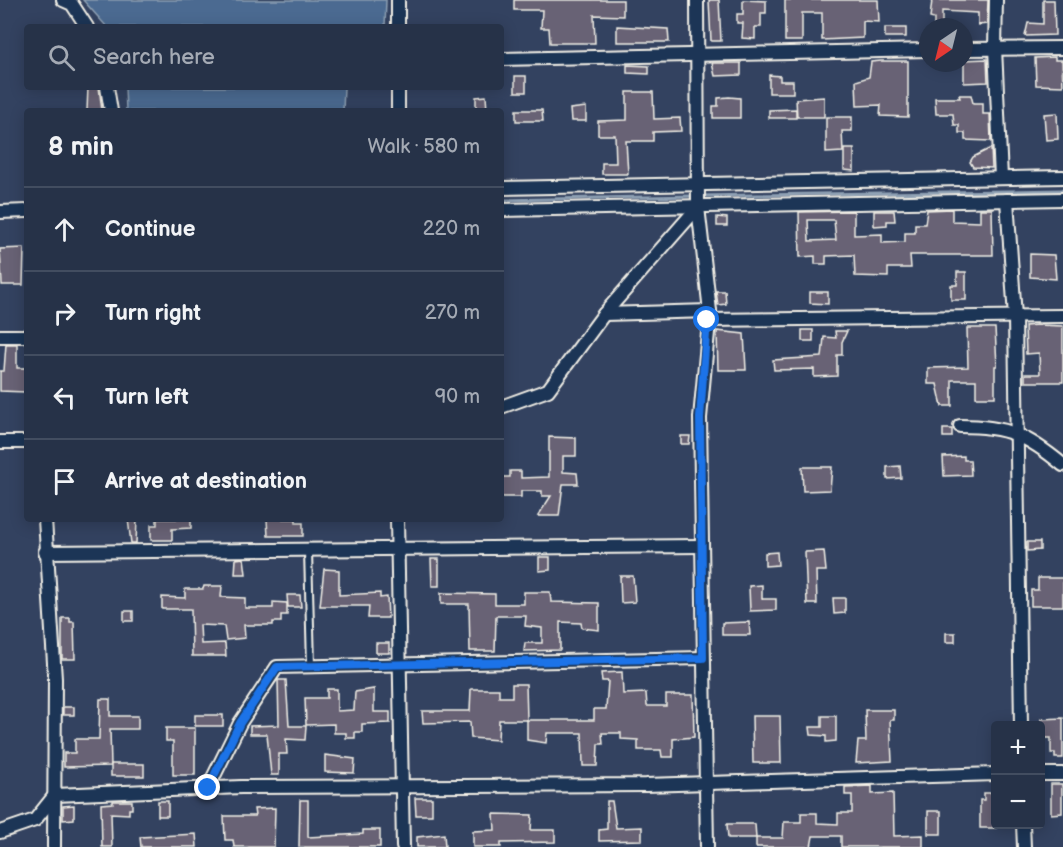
<!DOCTYPE html>
<meta charset="utf-8">
<style>
body{margin:0;font-family:"Balsamiq Sans",sans-serif;background:#323e52;color:#f1f3f6}
.controls{position:absolute;right:18px;bottom:18px;display:grid;overflow:hidden;border-radius:6px;box-shadow:0 3px 15px #0003}
.controls button{width:54px;height:54px;display:grid;place-items:center;padding:0;border:0;border-bottom:2px solid #424d60;background:#263248;color:#f1f3f6;font:30px sans-serif}
.compass{position:absolute;left:919px;top:18px;width:54px;height:54px;border-radius:50%;background:#263248;box-shadow:0 3px 15px #0003;rotate:215deg}
.stop{position:absolute;width:18px;height:18px;margin:-14px;border:4px solid #1a73e8;border-radius:50%;background:#fff}
.stop.end{background:#1a73e8;border-color:#fff;box-shadow:0 2px 6px #0008}
.list{margin:0;padding:0;list-style:none}
h2{display:flex;justify-content:space-between;align-items:center;height:78px;margin:0;padding:0 24px;font-size:26px}
h2 small{font-size:20px;font-weight:400;color:#a4aab4}
.list li{display:grid;grid-template-columns:39px 1fr auto;gap:18px;align-items:center;box-sizing:border-box;height:84px;padding:0 24px;border-top:2px solid #424d60}
.list b{display:block;font-size:22px;white-space:nowrap}
.list em{font-size:20px;font-style:normal;color:#a4aab4}
.icon{flex:none;width:33px;height:33px;fill:none;stroke:currentColor;stroke-width:2;stroke-linecap:round;stroke-linejoin:round}
.map{position:relative;flex:none;width:1063px;height:847px;overflow:hidden}
.search{position:absolute;background:#263248;box-shadow:0 3px 15px #0003;left:24px;top:24px;width:480px;height:66px;display:flex;align-items:center;gap:15px;box-sizing:border-box;padding:0 21px;border-radius:6px;color:#a4aab4;font-size:22px}
.panel{position:absolute;background:#263248;box-shadow:0 3px 15px #0003;left:24px;top:108px;width:480px;height:414px;border-radius:6px}
.map>svg:first-child{display:block}
.water{fill:#4c6b91;stroke:#8fa1b4;stroke-width:1.5}
.lines{fill:none;stroke-linecap:round;stroke-linejoin:round}
.stream{stroke:#8fa1b4;stroke-width:3}
.building{fill:#676275;stroke:#f4f1e8;stroke-width:1.5;fill-rule:evenodd}
.lane-casing{stroke:#f4f1e8;stroke-width:10}
.street-casing{stroke:#f4f1e8;stroke-width:16}
.lane{stroke:#1d3557;stroke-width:6}
.street{stroke:#1d3557;stroke-width:12}
.route{stroke:#1a73e8;stroke-width:8}
</style>
<div class="map">
<svg width="1063" height="847" viewBox="0 0 1063 847">
<rect width="100%" height="100%" fill="#334260"/>
<filter id="ink" filterUnits="userSpaceOnUse"><feTurbulence type="fractalNoise" baseFrequency=".0167" numOctaves="2"/><feDisplacementMap in="SourceGraphic" scale="12" xChannelSelector="R" yChannelSelector="G"/><feConvolveMatrix kernelMatrix="1 2 1 2 8 2 1 2 1" color-interpolation-filters="sRGB"/></filter>
<g filter="url(#ink)">
<!-- water -->
<g class="water">
<path d="M83,0H386L385,27H107Z"/>
<path d="M125,87H344L343,111H126Z"/>
</g>
<g class="lines">
<!-- stream -->
<g class="stream">
<path d="M701,196L1063,190"/>
<path d="M501,200L694,196"/>
</g>
</g>
<!-- building -->
<g class="building">
<path d="M514,0H623V16L594,15L595,43H550L549,28H541L542,10H514Z"/>
<path d="M709,0H719L721,41H711Z"/>
<path d="M743,0L766,1V13H761V27H755V39L742,38L743,23H737V14H743Z"/>
<path d="M785,0H878L879,22L863,21V38L822,40V13H802V41H785Z"/>
<path d="M932,0H988L987,24L978,25V13L942,11V27H934V19L930,18Z"/>
<path d="M1043,0H1054L1055,35L1025,36L1028,23L1043,24Z"/>
<path d="M617,26L668,29L669,42H617Z"/>
<rect x="885" y="28" width="21" height="9"/>
<path d="M1055,57V60H1062L1063,86L1036,85L1035,58Z"/>
<path d="M987,59L988,82L964,83V60Z"/>
<path d="M881,61H908V117L880,116L881,105L857,106L856,81L869,77L871,62Z"/>
<path d="M712,63H741V75L715,76Z"/>
<path d="M627,65L649,66V74L627,73Z"/>
<path d="M769,75L780,76V81H793V93H769Z"/>
<rect x="515" y="76" width="11" height="16"/>
<path d="M88,87H99L102,111H87Z"/>
<path d="M627,92H653L654,119L680,118L681,131L653,132V141H626L628,174H602V163H616L615,135H598V121L627,120Z"/>
<path d="M959,95H971L973,103H983V114H990L991,141L965,140V133H959V125H954L953,114H936L935,98H960Z"/>
<path d="M486,96L487,111H476V97Z"/>
<path d="M729,97L740,98V118H713V106H718V98Z"/>
<path d="M824,97V117H797L796,99Z"/>
<path d="M586,107V121H571L570,109Z"/>
<path d="M796,109V118H769V110Z"/>
<path d="M516,110H542L543,121H516Z"/>
<path d="M1057,113L1058,139L1046,140L1044,114Z"/>
<path d="M826,117H852V131H842L843,152L826,153Z"/>
<path d="M991,148L992,168L973,167L970,162L973,157Z"/>
<path d="M844,149H854V171L844,170Z"/>
<path d="M952,209V221L980,222V209H992L993,255H910L911,268H888V277L855,276L854,255L826,256V264H815V256L800,257L799,212L854,211V235L882,234V243L905,242V233H915V224H925L927,210ZM808,220H834L836,240L809,241Z"/>
<path d="M874,211H894L895,221H887V225L874,226Z"/>
<path d="M717,217L727,218V226H717Z"/>
<path d="M24,248L23,285H2L0,249Z"/>
<path d="M1030,254L1054,255L1056,279L1030,277Z"/>
<path d="M957,272H966V300H951V285H957Z"/>
<path d="M716,291H725L726,304L718,305Z"/>
<path d="M810,292H828V304L810,303Z"/>
<path d="M1037,325L1063,326V382H1025V374H1040L1039,353L1026,354L1025,326Z"/>
<path d="M967,328H995L997,366H995V397H976V380H952V406H942L937,384H928V368L968,367Z"/>
<rect x="802" y="330" width="11" height="11"/>
<path d="M717,331L744,334L746,370H718Z"/>
<path d="M835,331H847L842,342V355H837V376L814,377V369L774,370L773,360L822,357L824,337L836,338Z"/>
<path d="M6,344H17V368H26V392L0,391V371H4Z"/>
<rect x="943" y="429" width="9" height="8"/>
<path d="M681,436H690L689,444H681Z"/>
<path d="M549,437L576,438V456H563V472L577,473L578,484H563L559,516H538L551,496H542V491H521V497H501V477H510V471H521V478L549,477Z"/>
<path d="M964,456V460H970L971,475L944,476L943,457Z"/>
<path d="M900,466L901,478L887,479V467Z"/>
<path d="M802,467H832L830,490L803,491Z"/>
<path d="M128,519H137L136,543H131Z"/>
<path d="M157,519H191V528L172,529V540H151V525H157Z"/>
<path d="M267,519H296V523H303V536H268Z"/>
<path d="M1027,542H1040V550L1027,551Z"/>
<path d="M824,551L826,571H816L817,604H807L805,552Z"/>
<path d="M777,552L778,565L765,566V553Z"/>
<path d="M539,557H550V570L539,571Z"/>
<path d="M244,558L246,574H235L236,559Z"/>
<path d="M431,559H439V586H432Z"/>
<path d="M324,569L339,570V595L380,593V598L387,597L388,618H368L369,606H320Z"/>
<path d="M620,576H633L635,602L621,603Z"/>
<path d="M1038,578H1063V606H1031V590H1038Z"/>
<path d="M762,585V599H776V610L750,611L749,586Z"/>
<path d="M204,586H222L221,597L245,598V608H273V602L287,603V615H281V622H273V625H244L245,638L226,640L224,626L200,625L201,644L225,643L226,656H192L191,609H162V597L185,598V589H203Z"/>
<path d="M524,592H550L551,602L599,603V630L582,628L581,623L560,622V650L524,651L525,643H542V628L525,626L526,616H496L495,651H470L469,604H441V593L495,594V604H524Z"/>
<path d="M287,595H300L301,607H288Z"/>
<path d="M833,598H845V613L834,614Z"/>
<rect x="124" y="611" width="9" height="10"/>
<path d="M62,618H70V622H74L75,659H62Z"/>
<path d="M749,622L750,635H722V623Z"/>
<rect x="946" y="633" width="9" height="9"/>
<rect x="376" y="643" width="13" height="10"/>
<path d="M622,672L623,694L646,693L647,706H666V695H693L694,737L673,739V757H662L661,750H638V740L621,739V733H602L603,744H598L597,766H583L582,733H547L546,743L527,740V720H594V709H606L608,681H602L601,673Z"/>
<path d="M278,680H286L289,726H306L305,740L286,739L287,754H279V775H271L267,734H250V726L279,725Z"/>
<path d="M512,684H526L527,720H499L498,740L471,738L470,722L423,723L422,711H470L471,689H499V697H512Z"/>
<path d="M327,689H337V711L354,710L355,692L374,689V712H390V723L362,724V732H355V738H346V733H334V724L306,725L305,698H327Z"/>
<path d="M100,699H110V716H138V729H110L111,766L64,767V753H75V739H99Z"/>
<rect x="63" y="707" width="11" height="8"/>
<path d="M865,710H894V720H890L892,761L856,763L858,741H866Z"/>
<rect x="195" y="715" width="28" height="11"/>
<path d="M752,716H780L781,763H753Z"/>
<path d="M822,716H836V741L826,742V736L811,735L810,727H822Z"/>
<path d="M1063,718V758H1055V753H1051V738H1041V719Z"/>
<path d="M166,728H195V775H173V741H166Z"/>
<path d="M325,755L355,759L354,773L325,772Z"/>
<rect x="111" y="764" width="33" height="12"/>
<path d="M1051,784H1062V813L1051,814Z"/>
<path d="M872,786V794L893,793L894,836L923,835V847H841V836H813L811,847H756V838H783L784,822H801V813H817V823L838,824V813H852V795H845V787Z"/>
<path d="M984,793H996V828H980V800H984Z"/>
<path d="M415,798H432V815H416Z"/>
<path d="M300,800H308V837L363,834V830H380V847H299Z"/>
<path d="M113,801H132V809H129V814L111,813L112,847H102L101,804L113,803Z"/>
<rect x="158" y="801" width="10" height="15"/>
<path d="M607,801H612L616,828L642,827V840L599,841V830L607,829Z"/>
<path d="M74,805V819L63,820V806Z"/>
<path d="M275,808L274,847H234L233,840H225L224,816H255L254,809Z"/>
<rect x="928" y="811" width="13" height="23"/>
<path d="M494,814L532,815L531,830H555V842L501,843V847H473V831L495,830Z"/>
<path d="M727,824H755L756,838H728Z"/>
<path d="M196,834L197,847H141L140,837Z"/>
<path d="M444,834L445,847H417V837Z"/>
</g>
<g class="lines">
<!-- lane casing -->
<g class="lane-casing">
<path id="lane" d="M308,550L311,666"/>
</g>
<!-- street casing -->
<g class="street-casing">
<g id="street">
<path d="M63,0L72,4L87,27"/>
<path d="M697,0L698,207L710,311L700,418L707,847"/>
<path d="M996,0L995,48L1001,178"/>
<path d="M398,27V0"/>
<path d="M964,49L1063,48"/>
<path d="M501,59L928,50"/>
<path d="M107,87L111,111"/>
<path d="M398,111V87"/>
<path d="M501,188L1063,177"/>
<path d="M1007,200L1015,317L1021,726"/>
<path d="M501,210L1063,199"/>
<path d="M0,212L27,211"/>
<path d="M604,314L710,311"/>
<path d="M707,320L1063,316"/>
<path d="M0,336H27"/>
<path d="M501,407L548,390L604,314L698,207"/>
<path d="M960,426C1007,426 1027,435 1063,465"/>
<path d="M0,442H27"/>
<path d="M45,519L55,679L54,847"/>
<path d="M397,519L403,847"/>
<path d="M45,552L702,546"/>
<path d="M1040,774H1063"/>
<path d="M208,788L240,723L277,667L703,658"/>
<path d="M1023,824L1024,847"/>
<path d="M0,832L35,820L55,795L241,787L646,785L996,774"/>
</g>
</g>
<!-- lane -->
<use href="#lane" class="lane"/>
<!-- street -->
<use href="#street" class="street"/>
</g>
</g>
<g class="lines" filter="url(#ink)">
<!-- route -->
<path class="route" d="M208,788L240,723L277,667L703,658L700,418L707,320"/>
</g>
</svg>
<div class="controls">
<button>+</button>
<button>−</button>
</div>
<svg class="compass" viewBox="-18 -18 36 36"><path d="M0-13l5 13h-10z" fill="#e53935"/><path d="M0 13l5-13h-10z" fill="#a4aab4"/></svg>
<div class="stop" style="left:707px;top:320px"></div>
<div class="stop end" style="left:208px;top:788px"></div>
<div class="search"><svg class="icon" aria-label="search" viewBox="0 0 24 24"><circle cx="10" cy="10" r="6"/><path d="M15 15l6 6"/></svg>Search here</div>
<section class="panel">
<h2>8 min<small>Walk · 580 m</small></h2>
<ul class="list">
<li><svg class="icon" aria-label="ahead" viewBox="0 0 24 24"><path d="M12 20V5M6 11l6-6 6 6"/></svg><div><b>Continue</b></div><em>220 m</em></li>
<li><svg class="icon" aria-label="right" viewBox="0 0 24 24"><path d="M7 20v-9h11M14 6l5 5-5 5"/></svg><div><b>Turn right</b></div><em>270 m</em></li>
<li><svg class="icon" aria-label="left" viewBox="0 0 24 24"><path d="M17 20v-9H6M10 6l-5 5 5 5"/></svg><div><b>Turn left</b></div><em>90 m</em></li>
<li><svg class="icon" aria-label="arrive" viewBox="0 0 24 24"><path d="M6 21V4h12l-3 4 3 4H6"/></svg><div><b>Arrive at destination</b></div></li>
</ul>
</section>
</div>
